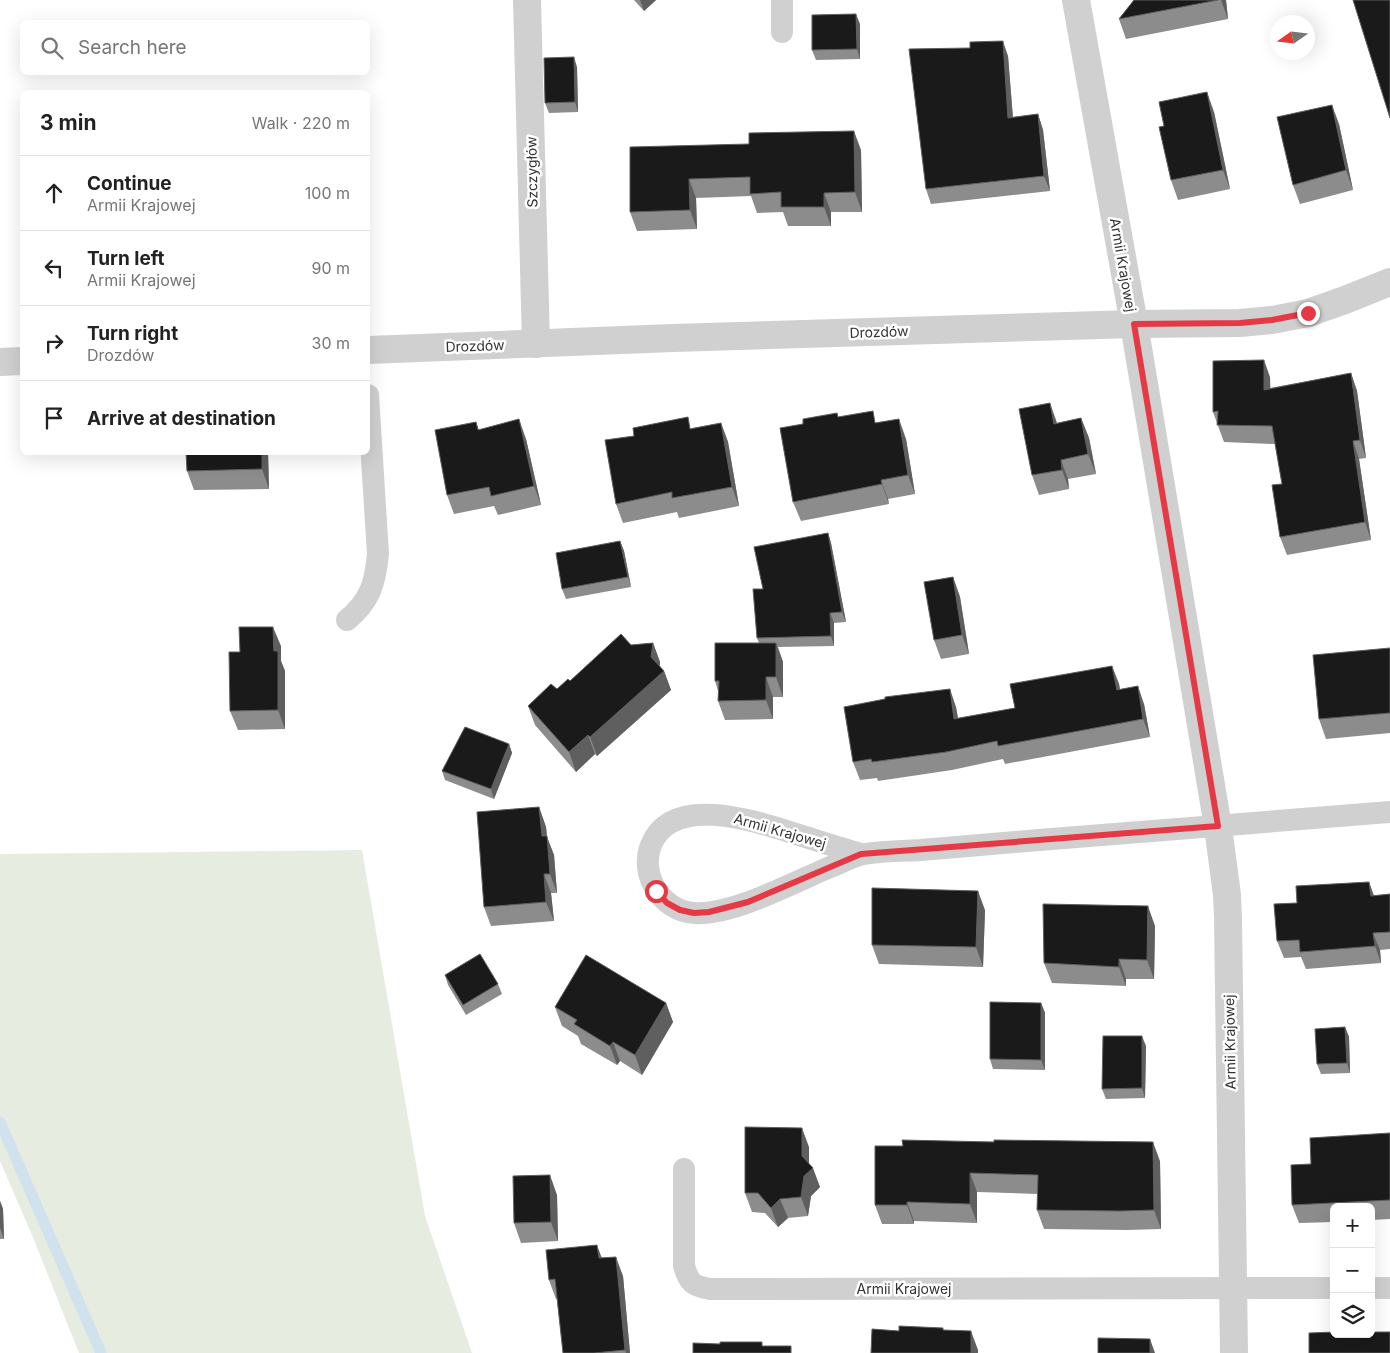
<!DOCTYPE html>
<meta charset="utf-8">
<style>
body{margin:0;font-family:Inter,sans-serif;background:#f2f2f2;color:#222}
.controls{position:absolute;right:15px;bottom:15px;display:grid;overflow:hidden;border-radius:8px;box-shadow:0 5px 20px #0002}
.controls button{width:45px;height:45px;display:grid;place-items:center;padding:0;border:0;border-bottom:1px solid #e0e0e0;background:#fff;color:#222;font:25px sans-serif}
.compass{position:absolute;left:1270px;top:15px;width:45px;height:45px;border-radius:50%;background:#fff;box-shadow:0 5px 20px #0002;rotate:256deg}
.stop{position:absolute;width:15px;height:15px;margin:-11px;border:4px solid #e63946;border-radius:50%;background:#fff}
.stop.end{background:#e63946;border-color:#fff;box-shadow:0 1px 5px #0008}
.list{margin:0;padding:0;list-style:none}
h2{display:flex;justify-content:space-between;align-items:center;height:65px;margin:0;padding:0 20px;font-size:21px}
h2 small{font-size:16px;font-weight:400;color:#767676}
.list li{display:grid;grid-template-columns:32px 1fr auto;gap:15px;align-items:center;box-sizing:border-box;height:75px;padding:0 20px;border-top:1px solid #e0e0e0}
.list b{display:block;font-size:19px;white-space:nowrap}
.list p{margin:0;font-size:16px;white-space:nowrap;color:#767676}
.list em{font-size:16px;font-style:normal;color:#767676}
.icon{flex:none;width:28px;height:28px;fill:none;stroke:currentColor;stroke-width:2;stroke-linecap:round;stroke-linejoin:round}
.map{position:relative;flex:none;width:1390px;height:1353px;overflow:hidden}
.search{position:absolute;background:#fff;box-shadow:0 5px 20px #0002;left:20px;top:20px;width:350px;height:55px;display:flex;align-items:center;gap:12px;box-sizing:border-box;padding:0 18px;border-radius:8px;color:#767676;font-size:19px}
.panel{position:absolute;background:#fff;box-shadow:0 5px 20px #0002;left:20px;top:90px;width:350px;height:365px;border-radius:8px}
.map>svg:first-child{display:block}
.green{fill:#e6ecdf}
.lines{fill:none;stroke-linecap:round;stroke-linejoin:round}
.stream{stroke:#cfe2ee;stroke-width:11}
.lane{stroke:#d0d0d0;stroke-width:22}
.street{stroke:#d0d0d0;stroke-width:28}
.wall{fill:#8c8c8c}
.shaded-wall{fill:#5f5f5f}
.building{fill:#1a1a1a;stroke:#5f5f5f}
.route{stroke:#e63946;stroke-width:6}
.labels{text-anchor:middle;stroke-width:5;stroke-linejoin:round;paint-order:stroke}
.street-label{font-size:14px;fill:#333;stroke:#fff}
</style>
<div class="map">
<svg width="1390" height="1353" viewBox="0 0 1390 1353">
<rect width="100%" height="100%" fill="#fff"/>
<!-- green -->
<path class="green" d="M362,850L425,1216L472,1353H79L32,1235L0,1161V854Z"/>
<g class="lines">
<!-- stream -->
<path class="stream" d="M0,1122L101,1353"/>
<!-- lane -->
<g class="lane">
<path d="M782,32V0"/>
<path d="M347,620C370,601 375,584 378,554L368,395"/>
<path d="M861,854C839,848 818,841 796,834C758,822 672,792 651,845C639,875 662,911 694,913C731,916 795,882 830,867C841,863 853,856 864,854C883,851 902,851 921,850C960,847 1000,843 1039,840C1156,831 1273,822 1390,812"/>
<path d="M684,1169V1266C689,1283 693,1286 710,1289L1334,1288"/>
<path d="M1371,1288H1390"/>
</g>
<!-- street -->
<g class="street">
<path d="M527,0L536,344"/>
<path d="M1076,0L1134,324L1218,827L1227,895L1228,918L1234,1353"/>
<path d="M368,350L673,338L1134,324L1240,323L1272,320L1308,313L1345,300L1390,282"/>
<path d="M0,362L22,361"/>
</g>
</g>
<!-- wall -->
<g class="wall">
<path d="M634,0H656L644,11Z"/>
<path d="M1134,0H1226L1228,19L1126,39L1119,19Z"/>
<path d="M860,24V59L816,60L812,50Z"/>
<path d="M1008,56L1013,117L1038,114L1043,130L1050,191L931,204L926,189Z"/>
<path d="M577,67L578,112L549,113L545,103Z"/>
<path d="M1214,112L1230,189L1178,200L1171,180L1164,126Z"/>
<path d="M1339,124L1353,190L1300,204L1293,185Z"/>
<path d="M630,147L861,150L862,212H831V226H788L783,212L757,213L751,196L696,198L697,229L637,231L630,212Z"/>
<path d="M1351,373L1357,391L1366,458L1359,459L1371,540L1287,555L1280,537L1282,484L1275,444L1224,442L1213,412L1270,377V388Z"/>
<path d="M837,413L838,417L877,423L906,439L915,494L888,499L889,504L801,521L793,502L803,424Z"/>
<path d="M1081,418L1089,438L1096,474L1068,479L1069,489L1039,495L1032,475L1057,423Z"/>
<path d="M476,422L479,430L526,439L541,505L498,515L494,506L454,514L447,495Z"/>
<path d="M721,423L728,442L739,506L679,518L677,512L623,523L616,504L692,428Z"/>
<path d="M186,452H268L269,489L194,490L187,471Z"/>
<path d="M828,533L831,543L846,622L834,623V646L778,647L783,662V697H773V719L725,720L718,701V691L715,681L759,643L757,638L763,589Z"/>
<path d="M620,541L624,551L631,587L566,599L562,589Z"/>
<path d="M953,577L960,597L969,654L941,659L934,640Z"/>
<path d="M653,643L660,662V666L664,671L671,690L597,756L595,754L576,772L535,725L528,706L631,645Z"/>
<path d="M281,646V661L285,671V729L238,730L230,711Z"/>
<path d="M1390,648V733L1326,739L1319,719Z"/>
<path d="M1112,666L1119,684L1120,690L1144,704L1150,737L1005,764L1003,759L952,770L878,781L877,778L860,780L853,762L956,707L958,718L1015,708Z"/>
<path d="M509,744L512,753L494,799L445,780L442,771Z"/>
<path d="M539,807L546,827L547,837L554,855L557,893H551L554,921L491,926L484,907Z"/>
<path d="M1369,882L1374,896L1390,894V949L1380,950L1381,963L1306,969L1301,957L1284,958L1277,941L1297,903Z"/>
<path d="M985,910L983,967L879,964L872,945Z"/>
<path d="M1155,926L1154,979H1126V986L1052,983L1044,963Z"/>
<path d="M445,975L498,984L502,994L466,1015L448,985Z"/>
<path d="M666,1003L673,1022L642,1075L620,1061L617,1065L581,1044L578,1036L562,1026L555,1007Z"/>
<path d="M1041,1003L1045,1013V1070L993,1069L990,1059Z"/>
<path d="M1345,1027L1349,1037L1350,1073L1321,1074L1317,1064Z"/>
<path d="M1146,1046L1145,1098L1106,1099L1102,1089Z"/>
<path d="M1390,1133V1219L1371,1220V1207H1334V1222L1299,1223L1292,1205L1311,1164Z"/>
<path d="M875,1146L1160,1161L1161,1229L1127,1230L1044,1229L1037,1210L1038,1194L977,1192V1223L914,1221V1224H882L875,1205Z"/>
<path d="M809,1147V1164L820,1187L811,1196L808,1216L788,1218L778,1227L765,1213L752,1212L745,1193Z"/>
<path d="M557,1195L558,1241L521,1243L514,1223Z"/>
<path d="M0,1201L3,1209L4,1239H0Z"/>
<path d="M602,1258L623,1276L630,1353H563L557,1299H556L549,1280Z"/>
</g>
<!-- shaded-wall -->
<g class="shaded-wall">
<path d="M640,0H656L644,11Z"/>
<path d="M1221,0H1226L1228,19Z"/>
<path d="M856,14L860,24V59L857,49Z"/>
<path d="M1003,41L1008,56L1014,133L1008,118Z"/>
<path d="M574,57L577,67L578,112L575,102Z"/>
<path d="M1207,92L1214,112L1230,189L1223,170Z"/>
<path d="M1332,105L1339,124L1353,190L1346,170Z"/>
<path d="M1038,114L1043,130L1050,191L1044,176Z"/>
<path d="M854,131L861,150L862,212L855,192Z"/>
<path d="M689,179L696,198L697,229L690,210Z"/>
<path d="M824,193L831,212V226L824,207Z"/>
<path d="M1264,360L1270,377L1271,407L1264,390Z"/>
<path d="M1351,373L1357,391L1366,458L1360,440Z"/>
<path d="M1050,403L1057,423L1061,443L1054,424Z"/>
<path d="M1081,418L1089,438L1096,474L1088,454Z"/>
<path d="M519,419L526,439L541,505L534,486Z"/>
<path d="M899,419L906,439L915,494L908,475Z"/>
<path d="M721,423L728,442L739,506L732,487Z"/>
<path d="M1353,441L1359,459L1371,540L1365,522Z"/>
<path d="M262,452H268L269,489L262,469Z"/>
<path d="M1061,460L1068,479L1069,489L1062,470Z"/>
<path d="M881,480L888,499L889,504L882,484Z"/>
<path d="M828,533L831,543L846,622L842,612Z"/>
<path d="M620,541L624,551L631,587L628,577Z"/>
<path d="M953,577L960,597L969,654L962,635Z"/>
<path d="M830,613L834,623V646L831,636Z"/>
<path d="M273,627L281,646V661L285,671V729L278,710L274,651Z"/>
<path d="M653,643L660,662L659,676L664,671L671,690L597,756L590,737L651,657Z"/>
<path d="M776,643L783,662V697L776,677Z"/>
<path d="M1112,666L1119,684L1123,708L1117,690Z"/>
<path d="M766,677L773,697V719L766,700Z"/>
<path d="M1138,686L1144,704L1150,737L1143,719Z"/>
<path d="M950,689L956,707L961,737L954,719Z"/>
<path d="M588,735L595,754L576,772L569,752Z"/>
<path d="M509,744L512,753L494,799L491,789Z"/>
<path d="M539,807L546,827L547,837L554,855L557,893L550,874L542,836Z"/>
<path d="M544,874L551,893L554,921L546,902Z"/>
<path d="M1369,882L1375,899L1371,896Z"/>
<path d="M978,891L985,910L983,967L976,947Z"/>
<path d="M1148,906L1155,926L1154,979L1147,960Z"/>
<path d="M1373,933L1380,950L1381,963L1375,946Z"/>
<path d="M1119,959L1126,979V986L1119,967Z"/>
<path d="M666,1003L673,1022L642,1075L635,1055Z"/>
<path d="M1041,1003L1045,1013V1070L1041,1060Z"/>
<path d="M1345,1027L1349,1037L1350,1073L1347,1063Z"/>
<path d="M1142,1036L1146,1046L1145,1098L1142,1088Z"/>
<path d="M613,1042L620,1061L617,1065L610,1046Z"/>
<path d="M802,1128L809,1147V1171L813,1168L820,1187L811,1196L808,1216L801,1197Z"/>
<path d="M1153,1142L1160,1161L1161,1229L1154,1210Z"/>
<path d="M970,1173L977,1192V1223L970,1204Z"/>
<path d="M550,1175L557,1195L558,1241L551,1222Z"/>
<path d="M780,1199L788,1218L778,1227L771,1208Z"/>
<path d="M0,1201L3,1209L4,1239L0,1228Z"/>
<path d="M907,1202L914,1221V1224L907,1205Z"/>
<path d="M597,1245L604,1264L599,1258Z"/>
<path d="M616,1257L623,1276L630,1353H626L625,1350Z"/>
<path d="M971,1331L978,1350V1353H971Z"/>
<path d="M1150,1339L1155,1353H1150Z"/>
</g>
<!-- building -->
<g class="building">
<path d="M1134,0H1218L1119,19Z"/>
<path d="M1353,0H1390V118Z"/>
<path d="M856,14L857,49L812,50V15Z"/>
<path d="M1003,41L1008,118L1038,114L1044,176L926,189L909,49L970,48V42Z"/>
<path d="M574,57L575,102L545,103L544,58Z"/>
<path d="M1207,92L1223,170L1171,180L1159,127L1164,126L1159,102Z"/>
<path d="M1332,105L1346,170L1293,185L1277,117Z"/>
<path d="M854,131L855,192L824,193V207H781V192L750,194V177L689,179L690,210L630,212V147L749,144V133Z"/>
<path d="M1264,360V390L1351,373L1360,440L1353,441L1365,522L1280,537L1272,485L1282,484L1272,426L1217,425L1218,411L1213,412V361Z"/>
<path d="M1050,403L1054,424L1081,418L1088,454L1061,460L1062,470L1032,475L1019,409Z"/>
<path d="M873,411L875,423L899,419L908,475L881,480L882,484L793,502L780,428L803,424V419L837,413L838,417Z"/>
<path d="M688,417L690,429L721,423L732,487L672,498V492L616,504L605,440L634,436L633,428Z"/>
<path d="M519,419L534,486L491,496L489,487L447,495L435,430L476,422L478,430Z"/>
<path d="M186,452H262V469L187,471Z"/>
<path d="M828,533L842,612L830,613L831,636L757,638L753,589H763L754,547Z"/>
<path d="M620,541L628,577L562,589L556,553Z"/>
<path d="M953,577L962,635L934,640L924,582Z"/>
<path d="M239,627H273L274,651H278V710L230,711L229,652H240Z"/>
<path d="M621,634L631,645L653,643L651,657L664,671L590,737L588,735L569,752L528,706L551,684L557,689L568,679L570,681Z"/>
<path d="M715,643H776V677H766V700L718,701L719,681H715Z"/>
<path d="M1390,648V713L1319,719L1313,655Z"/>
<path d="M1112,666L1117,690L1138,686L1143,719L998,746L997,741L946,752L872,762L871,759L853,762L844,707L885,699V697L950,689L954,719L1015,708L1010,684Z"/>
<path d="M465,727L509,744L491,789L442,771Z"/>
<path d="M539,807L542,836H547L550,874H544L546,902L484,907L477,812Z"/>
<path d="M1369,882L1371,896L1390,894V932L1373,933L1375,946L1300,952L1299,940L1277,941L1274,904L1297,903L1296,886Z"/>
<path d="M872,888L978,891L976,947L872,945Z"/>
<path d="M1043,904L1148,906L1147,960L1119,959V967L1044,963Z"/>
<path d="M480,954L498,984L463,1005L445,975Z"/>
<path d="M586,955L666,1003L635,1055L613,1042L610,1046L574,1024L577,1020L555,1007Z"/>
<path d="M990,1002L1041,1003V1060L990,1059Z"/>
<path d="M1345,1027L1347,1063L1317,1064L1315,1029Z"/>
<path d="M1103,1036H1142V1088L1102,1089Z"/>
<path d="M745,1127L802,1128V1156L813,1168L804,1176L801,1197L780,1199L771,1208L758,1193H745Z"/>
<path d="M1390,1133V1200L1292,1205L1291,1165L1311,1164L1310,1138Z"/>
<path d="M902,1140L994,1142V1140L1153,1142L1154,1210L1120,1211L1037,1210L1038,1175L970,1173V1204L907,1202V1205H875V1146H903Z"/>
<path d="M550,1175L551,1222L514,1223L513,1176Z"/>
<path d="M597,1245L599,1258L616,1257L625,1350L594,1353H563L555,1279L549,1280L546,1250Z"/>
<path d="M899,1326L943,1328V1330L971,1331V1353H871L872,1329L899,1331Z"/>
<path d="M1334,1332V1334H1371V1332H1390V1353H1309V1333Z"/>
<path d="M1098,1338L1150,1339V1353H1098Z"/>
<path d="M720,1342H762V1346H791V1353H693V1343L720,1344Z"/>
</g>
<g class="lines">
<!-- route -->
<path class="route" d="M656,891L667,903L680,910L694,913L709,912L748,902L861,854L1218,826L1134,324L1240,323L1272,320L1308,313"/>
</g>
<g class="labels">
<!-- street labels -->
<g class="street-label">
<text transform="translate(532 172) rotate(-91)" y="5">Szczygłów</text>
<text transform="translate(1123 265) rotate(80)" y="5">Armii Krajowej</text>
<text transform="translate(879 332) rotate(-2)" y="5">Drozdów</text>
<text transform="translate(475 346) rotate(-2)" y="5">Drozdów</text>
<text transform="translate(780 831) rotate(16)" y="5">Armii Krajowej</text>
<text transform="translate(1230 1042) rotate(-91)" y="5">Armii Krajowej</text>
<text x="904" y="1294">Armii Krajowej</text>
</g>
</g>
</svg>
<div class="controls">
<button>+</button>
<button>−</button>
<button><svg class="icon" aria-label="layers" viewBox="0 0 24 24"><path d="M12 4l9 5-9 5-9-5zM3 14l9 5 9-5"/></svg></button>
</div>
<svg class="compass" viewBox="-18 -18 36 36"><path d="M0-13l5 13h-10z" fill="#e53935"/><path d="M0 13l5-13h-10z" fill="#767676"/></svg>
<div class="stop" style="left:656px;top:891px"></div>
<div class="stop end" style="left:1308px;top:313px"></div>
<div class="search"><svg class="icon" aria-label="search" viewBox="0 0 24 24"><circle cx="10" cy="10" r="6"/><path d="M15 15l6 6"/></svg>Search here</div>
<section class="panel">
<h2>3 min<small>Walk · 220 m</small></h2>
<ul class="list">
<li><svg class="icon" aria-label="ahead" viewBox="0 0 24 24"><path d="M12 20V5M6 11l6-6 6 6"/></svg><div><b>Continue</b><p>Armii Krajowej</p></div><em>100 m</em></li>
<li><svg class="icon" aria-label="left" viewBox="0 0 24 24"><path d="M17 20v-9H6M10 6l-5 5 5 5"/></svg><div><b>Turn left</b><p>Armii Krajowej</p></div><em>90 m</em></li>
<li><svg class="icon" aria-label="right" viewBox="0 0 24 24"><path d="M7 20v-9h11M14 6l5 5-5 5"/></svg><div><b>Turn right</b><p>Drozdów</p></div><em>30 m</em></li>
<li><svg class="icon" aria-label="arrive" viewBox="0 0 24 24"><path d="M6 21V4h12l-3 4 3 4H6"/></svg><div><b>Arrive at destination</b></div></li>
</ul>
</section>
</div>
